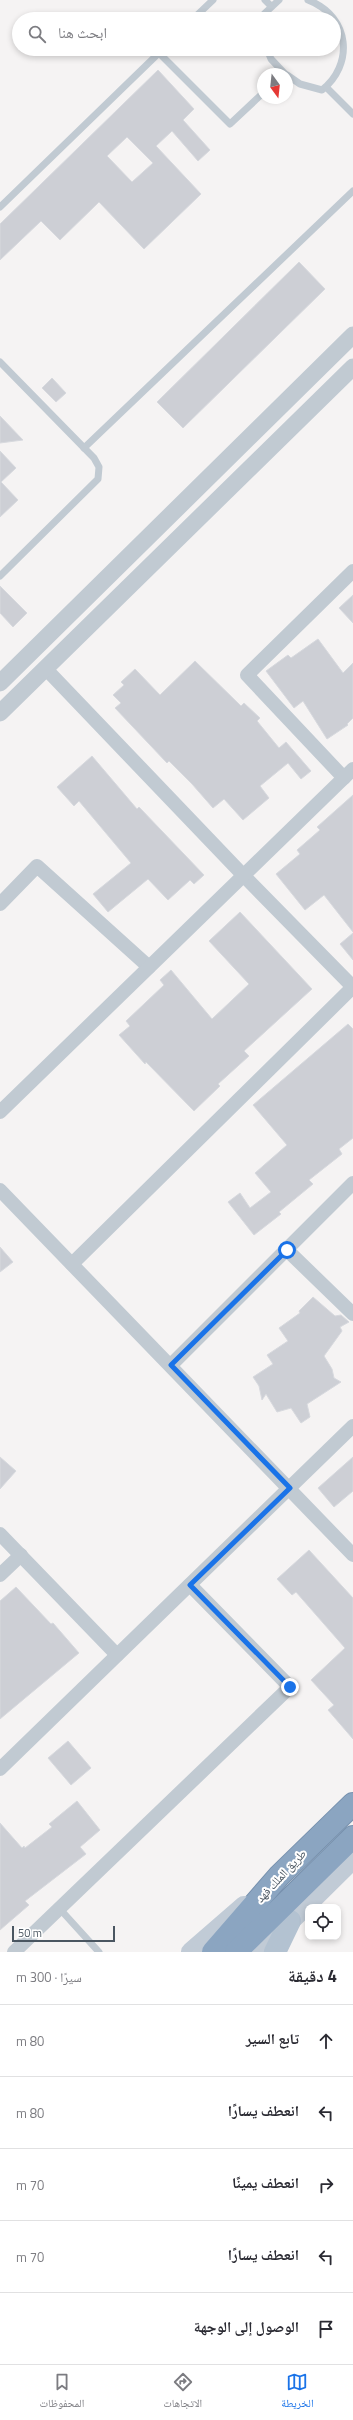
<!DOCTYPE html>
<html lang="ar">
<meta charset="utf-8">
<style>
body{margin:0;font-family:"Titillium Web","Noto Naskh Arabic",sans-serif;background:#f2f2f3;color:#2b2b33;direction:rtl}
.controls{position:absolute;right:12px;bottom:12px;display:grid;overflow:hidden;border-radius:8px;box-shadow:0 2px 6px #0003}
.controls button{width:36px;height:36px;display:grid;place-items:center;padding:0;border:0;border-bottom:1px solid #e1e1e2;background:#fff;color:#2b2b33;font:20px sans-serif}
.compass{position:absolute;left:257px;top:68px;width:36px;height:36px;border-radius:50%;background:#fff;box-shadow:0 2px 6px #0003;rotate:165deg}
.scale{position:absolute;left:12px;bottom:10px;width:103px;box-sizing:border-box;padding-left:4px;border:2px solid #4a5661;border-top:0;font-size:11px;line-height:14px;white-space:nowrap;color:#4a5661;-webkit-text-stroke:3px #fff;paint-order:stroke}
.stop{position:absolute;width:12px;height:12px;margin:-9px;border:3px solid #1a73e8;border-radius:50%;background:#fff}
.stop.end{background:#1a73e8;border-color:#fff;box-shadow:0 1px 4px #0008}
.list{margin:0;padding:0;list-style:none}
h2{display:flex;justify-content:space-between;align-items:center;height:52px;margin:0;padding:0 16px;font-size:17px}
h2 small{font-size:13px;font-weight:400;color:#7c7c81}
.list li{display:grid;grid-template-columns:26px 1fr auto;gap:12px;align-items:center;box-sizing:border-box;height:72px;padding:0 16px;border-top:1px solid #e1e1e2}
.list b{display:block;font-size:15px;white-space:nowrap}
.list em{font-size:13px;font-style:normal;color:#7c7c81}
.icon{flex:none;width:22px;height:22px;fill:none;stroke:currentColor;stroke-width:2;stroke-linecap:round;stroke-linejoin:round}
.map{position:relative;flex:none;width:353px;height:1952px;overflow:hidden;direction:ltr}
.search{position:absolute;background:#fff;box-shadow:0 2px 6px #0003;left:12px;right:12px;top:12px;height:44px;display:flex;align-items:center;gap:10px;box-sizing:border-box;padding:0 14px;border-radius:22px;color:#7c7c81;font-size:15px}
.sheet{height:412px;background:#fff}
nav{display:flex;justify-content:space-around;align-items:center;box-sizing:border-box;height:56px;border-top:1px solid #e1e1e2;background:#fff;font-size:11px;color:#7c7c81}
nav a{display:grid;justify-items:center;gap:2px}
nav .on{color:#1a73e8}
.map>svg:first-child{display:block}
.building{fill:#cdcfd5;stroke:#d7d9de;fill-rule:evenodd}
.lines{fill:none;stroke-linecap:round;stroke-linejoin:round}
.motorway-casing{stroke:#7690ad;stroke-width:24}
.service{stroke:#c1cad2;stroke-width:7}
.minor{stroke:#c1cad2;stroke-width:14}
.tertiary{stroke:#c1cad2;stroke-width:17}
.secondary{stroke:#c1cbd6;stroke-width:20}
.primary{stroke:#b3c2d1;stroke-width:22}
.motorway{stroke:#8ba5c1;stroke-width:22}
.route{stroke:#1a73e8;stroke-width:5}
.labels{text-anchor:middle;stroke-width:4;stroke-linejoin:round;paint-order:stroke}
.street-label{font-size:12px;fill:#4a5661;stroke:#fff}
</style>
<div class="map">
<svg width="353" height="1952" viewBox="0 0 353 1952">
<rect width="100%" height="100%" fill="#f5f3f3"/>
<!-- building -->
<g class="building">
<path d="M158,70L194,109L183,120L210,150L198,161L172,131L156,146L201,194L144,249L99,202L60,240L41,221L0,260V224ZM127,137L153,163L132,182L107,156Z"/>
<path d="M299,262L325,289L183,428L157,402Z"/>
<path d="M52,378L66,393L56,402L42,388Z"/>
<path d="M0,416L23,440L0,443Z"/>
<path d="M0,451L16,468L1,482L18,500L0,517Z"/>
<path d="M0,586L27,613L13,627L0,613Z"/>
<path d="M353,595V623L339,608Z"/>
<path d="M318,639L343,673L353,663V718L347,724L348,725L327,739L303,701L294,708L266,671L288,655L291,658Z"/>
<path d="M195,661L241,706L244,703L260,718L257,721L279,748L286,742L311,771L301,779L288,763L260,786L269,798L243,820L224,799L213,808L192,784L169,761L167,763L115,708L121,703L113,695L124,685L121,682L135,669L160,695Z"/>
<path d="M92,756L137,809L139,807L204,875L194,884L190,880L168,900L148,879L108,912L93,894L131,863L79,801L74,806L57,787Z"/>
<path d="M353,795V932L324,895L305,910L276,874L300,854L297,850L320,830L317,827Z"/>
<path d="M240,912L312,989L244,1051L249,1056L218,1084L220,1086L194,1111L146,1062L145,1064L119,1035L130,1026L126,1021L164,985L160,980L171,970L212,1019L249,984L209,941Z"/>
<path d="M353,933V960L340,944Z"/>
<path d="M348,1024L353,1029V1138L339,1149L342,1154L309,1180L313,1184L279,1212L281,1214L254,1235L228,1202L240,1193L250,1208L271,1192L255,1173L287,1145L253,1105Z"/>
<path d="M0,1247L13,1262L0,1272Z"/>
<path d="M313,1297L335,1316L341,1315L349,1322L340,1327L342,1331L324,1356L332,1369L334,1378L341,1382L307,1404L310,1417L301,1423L291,1408L277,1412L266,1394L262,1400L259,1386L253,1377L273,1364L267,1355L288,1341L279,1328L300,1313L299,1311Z"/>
<path d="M0,1457L16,1471L0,1489Z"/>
<path d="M353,1457V1491L334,1507L318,1488Z"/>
<path d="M309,1550L353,1598V1739L328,1710L334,1705L311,1680L345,1648L296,1592L292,1595L277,1579Z"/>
<path d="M16,1587L51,1624L53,1623L79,1653L0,1719V1601Z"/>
<path d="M68,1741L91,1768L71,1785L48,1758Z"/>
<path d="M77,1801L100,1830L80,1847L86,1854L25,1901L29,1905L0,1930V1823L22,1848L24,1846L25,1848L52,1827L49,1824Z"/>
</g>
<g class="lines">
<!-- motorway casing -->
<g class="motorway-casing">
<g id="motorway">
<path d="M213,1952L279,1876L353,1804"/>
<path d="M236,1952L353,1837"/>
</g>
</g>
<!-- service -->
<g class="service">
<path d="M265,0L271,6"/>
<path d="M193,19L213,0"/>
<path d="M264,19V14L279,0"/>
<path d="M267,49L271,59L285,74"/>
<path d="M159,53L230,124L263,93"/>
<path d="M287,75L300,84L322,90C353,66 352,17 308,0"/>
<path d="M327,88L353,114"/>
<path d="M0,207L163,49"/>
<path d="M0,362L94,458L99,467L98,479L0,576"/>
<path d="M84,448L353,191"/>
<path d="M59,1908L99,1952"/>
</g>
<!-- minor -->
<g class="minor">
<path d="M46,669L243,875L353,987"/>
<path d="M344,778L247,675L353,571"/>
<path d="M0,904L37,866L149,967"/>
<path d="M0,1112L353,769"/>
<path d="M0,1190L353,1555"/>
<path d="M287,1250L353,1314"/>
<path d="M72,1264L353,987"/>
<path d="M171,1365L353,1183"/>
<path d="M0,1534L117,1655"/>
<path d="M0,1575L21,1555"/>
<path d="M0,1769L353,1426"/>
<path d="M14,1952L290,1687L190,1585"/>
</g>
<!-- tertiary -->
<g class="tertiary">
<path d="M0,683L353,335"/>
<path d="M0,713L353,367"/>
</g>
<!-- secondary -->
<g class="secondary">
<path d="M191,1952L244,1906"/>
<path d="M259,1952L353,1859"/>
</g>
<!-- primary -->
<path class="primary" d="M275,1952L290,1921"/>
<!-- motorway -->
<use href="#motorway" class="motorway"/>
</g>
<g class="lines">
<!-- route -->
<path class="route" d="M287,1250L171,1365L290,1488L190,1585L290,1687"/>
</g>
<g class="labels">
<!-- street labels -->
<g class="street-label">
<text transform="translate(281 1876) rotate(-47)" y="4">طريق الملك فهد</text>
</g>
</g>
</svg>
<div class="controls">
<button><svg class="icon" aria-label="locate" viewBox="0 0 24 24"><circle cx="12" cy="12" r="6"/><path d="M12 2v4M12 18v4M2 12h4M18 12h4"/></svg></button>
</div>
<svg class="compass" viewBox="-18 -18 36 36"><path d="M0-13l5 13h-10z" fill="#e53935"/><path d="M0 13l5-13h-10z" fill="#7c7c81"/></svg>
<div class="scale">50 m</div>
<div class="stop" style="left:287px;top:1250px"></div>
<div class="stop end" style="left:290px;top:1687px"></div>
<div class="search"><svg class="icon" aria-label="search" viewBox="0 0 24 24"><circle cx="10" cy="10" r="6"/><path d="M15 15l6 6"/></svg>ابحث هنا</div>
</div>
<section class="sheet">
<h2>4 دقيقة<small>سيرًا · 300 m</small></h2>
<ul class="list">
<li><svg class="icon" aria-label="ahead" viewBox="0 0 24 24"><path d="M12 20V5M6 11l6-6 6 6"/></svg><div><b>تابع السير</b></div><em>80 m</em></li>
<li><svg class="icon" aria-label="left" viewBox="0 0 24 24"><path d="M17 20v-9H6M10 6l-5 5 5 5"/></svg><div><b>انعطف يسارًا</b></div><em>80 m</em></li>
<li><svg class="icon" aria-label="right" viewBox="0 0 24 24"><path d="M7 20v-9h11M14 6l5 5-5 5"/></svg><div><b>انعطف يمينًا</b></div><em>70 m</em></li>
<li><svg class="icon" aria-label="left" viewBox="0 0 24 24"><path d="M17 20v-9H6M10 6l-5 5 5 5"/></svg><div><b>انعطف يسارًا</b></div><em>70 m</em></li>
<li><svg class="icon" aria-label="arrive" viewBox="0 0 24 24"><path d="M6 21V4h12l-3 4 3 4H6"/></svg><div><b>الوصول إلى الوجهة</b></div></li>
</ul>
</section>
<nav>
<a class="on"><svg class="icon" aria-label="map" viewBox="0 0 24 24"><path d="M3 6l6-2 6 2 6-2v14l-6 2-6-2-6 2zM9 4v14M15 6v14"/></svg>الخريطة</a>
<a><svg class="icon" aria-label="directions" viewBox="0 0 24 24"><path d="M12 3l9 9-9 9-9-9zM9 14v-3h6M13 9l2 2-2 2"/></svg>الاتجاهات</a>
<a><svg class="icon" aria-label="saved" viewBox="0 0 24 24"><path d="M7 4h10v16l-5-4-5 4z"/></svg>المحفوظات</a>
</nav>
